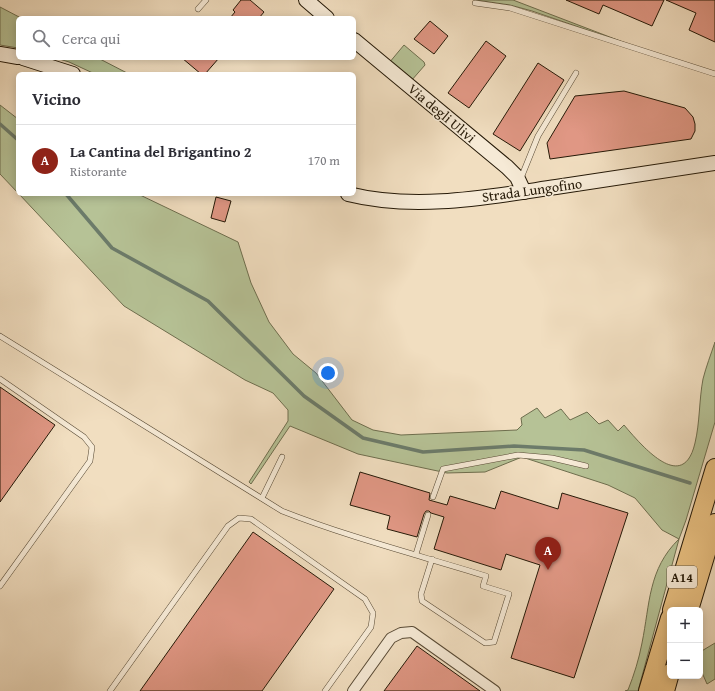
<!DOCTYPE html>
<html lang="it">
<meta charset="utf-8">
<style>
body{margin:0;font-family:"Gentium Book Plus",serif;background:#f7f7f7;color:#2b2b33}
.controls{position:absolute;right:12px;bottom:12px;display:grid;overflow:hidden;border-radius:6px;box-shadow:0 2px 10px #0003}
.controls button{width:36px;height:36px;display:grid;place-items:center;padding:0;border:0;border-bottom:1px solid #e1e1e2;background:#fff;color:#2b2b33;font:20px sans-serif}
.you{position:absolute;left:328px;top:373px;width:14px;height:14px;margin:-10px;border:3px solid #fff;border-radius:50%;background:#1a73e8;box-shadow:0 0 0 6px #1a73e833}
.badge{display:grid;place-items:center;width:26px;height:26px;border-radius:50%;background:#8f2418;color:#fff;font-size:13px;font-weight:700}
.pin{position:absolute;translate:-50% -33px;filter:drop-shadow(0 1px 2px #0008)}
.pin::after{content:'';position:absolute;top:21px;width:14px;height:12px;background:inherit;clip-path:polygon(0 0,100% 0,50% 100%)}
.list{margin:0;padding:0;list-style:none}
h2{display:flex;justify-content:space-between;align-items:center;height:52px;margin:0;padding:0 16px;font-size:17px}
h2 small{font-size:13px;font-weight:400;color:#7c7c81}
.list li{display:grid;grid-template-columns:26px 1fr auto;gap:12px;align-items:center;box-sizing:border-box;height:72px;padding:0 16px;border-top:1px solid #e1e1e2}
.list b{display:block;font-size:15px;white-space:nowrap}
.list p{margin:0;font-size:13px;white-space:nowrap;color:#7c7c81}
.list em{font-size:13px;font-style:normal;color:#7c7c81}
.icon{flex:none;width:22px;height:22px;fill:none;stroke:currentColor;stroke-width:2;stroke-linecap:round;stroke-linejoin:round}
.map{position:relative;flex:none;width:715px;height:691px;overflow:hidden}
.search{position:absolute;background:#fff;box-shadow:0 2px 10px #0003;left:16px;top:16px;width:340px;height:44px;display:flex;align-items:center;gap:10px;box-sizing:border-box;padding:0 14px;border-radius:6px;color:#7c7c81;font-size:15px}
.panel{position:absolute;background:#fff;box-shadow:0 2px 10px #0003;left:16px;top:72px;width:340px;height:124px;border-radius:6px}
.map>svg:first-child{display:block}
.green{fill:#b6c296;stroke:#6e6e4e}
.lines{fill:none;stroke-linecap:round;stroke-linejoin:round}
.stream{stroke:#6c7b6a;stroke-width:3.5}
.building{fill:#e09784;stroke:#251907}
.lane-casing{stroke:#584a35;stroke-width:6}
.street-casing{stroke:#584a35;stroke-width:12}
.secondary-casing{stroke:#251907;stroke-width:16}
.highway-casing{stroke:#251907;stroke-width:20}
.lane{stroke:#f6ead6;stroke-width:5}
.street{stroke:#f6ead6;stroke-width:10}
.secondary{stroke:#f6ead6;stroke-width:14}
.highway{stroke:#e8bf80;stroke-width:18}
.labels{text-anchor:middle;stroke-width:3;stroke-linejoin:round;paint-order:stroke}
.shield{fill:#f6ead6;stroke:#645845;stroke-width:1}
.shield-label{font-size:13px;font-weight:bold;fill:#251907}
.street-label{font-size:14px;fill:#251907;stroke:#f6ead6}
</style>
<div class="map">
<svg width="715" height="691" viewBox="0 0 715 691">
<rect width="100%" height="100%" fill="#f1dec0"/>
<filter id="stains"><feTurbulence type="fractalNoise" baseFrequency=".005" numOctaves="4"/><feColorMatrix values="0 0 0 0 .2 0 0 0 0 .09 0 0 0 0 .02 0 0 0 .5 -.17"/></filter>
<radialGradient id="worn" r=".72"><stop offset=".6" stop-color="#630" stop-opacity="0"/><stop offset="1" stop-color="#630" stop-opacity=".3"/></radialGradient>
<!-- green -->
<g class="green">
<path d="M476,0H513L628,44L532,11L510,5Z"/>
<path d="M0,7L21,18H18V48L0,45Z"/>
<path d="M404,45L424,62L425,65L411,81L389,63Z"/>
<path d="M56,58H98L129,74H95L69,62Z"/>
<path d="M0,105L18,119V193L0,174Z"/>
<path d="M19,194H138L238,242L251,283L269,322L293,354L316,373L352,420L373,430L401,435L517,430L522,425L521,418L537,408L545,418L561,409L570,420L587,412L599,424L608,420L618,431L624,425C641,445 683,495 695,443C700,422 699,400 703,379C706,367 711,354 715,342V422L686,520L679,539L638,691H625L628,690C634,675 639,659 642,643C650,604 648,569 679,539L662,530L635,498L608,485L522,457L485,472L447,473L358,454L290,426L251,484L249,482L288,421V410L273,393L245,380L124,306Z"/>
<path d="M715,643V679L707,684L700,668V652Z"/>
</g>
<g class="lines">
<!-- stream -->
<g class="stream">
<path d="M0,124L18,140"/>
<path d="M66,194L112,248L208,301L304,396L363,438L423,452L514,446L584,450L690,483"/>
</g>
</g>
<!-- building -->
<g class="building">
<path d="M241,0H250L264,12L259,18H230L235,12L233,10Z"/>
<path d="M566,0H664L652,26L603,5L599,14Z"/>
<path d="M666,0H715V42L689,30L696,13Z"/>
<path d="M430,21L448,36L434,54L414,39Z"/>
<path d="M486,41L506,56L469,108L448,93Z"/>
<path d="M182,58H219L205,74H201Z"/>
<path d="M538,63L564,80L520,151L493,134Z"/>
<path d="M624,91L685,108L693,117L695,124V131L691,139L550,159L547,143L575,96Z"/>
<path d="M216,197L231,201L225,222L211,218Z"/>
<path d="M0,387L55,425L0,502Z"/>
<path d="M360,472L430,493L429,500L447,505L450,496L495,509L501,491L558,509L562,493L628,513L574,678L511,658L540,565L506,554L501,570L434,549L444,517L431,513L429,511H426L424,514L417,537L387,529L390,516L350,505Z"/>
<path d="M253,532L334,589L262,691H140Z"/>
<path d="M417,646L480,691H384Z"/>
</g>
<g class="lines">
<!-- lane casing -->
<g class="lane-casing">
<g id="lane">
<path d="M475,3L510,8L715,74"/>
<path d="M198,9L206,0"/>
<path d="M521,178L538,136L576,73"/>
<path d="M0,336L282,511C348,537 418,555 486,576L483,586L509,594L494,642L485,643L422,601L421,594L432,559"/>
<path d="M0,379L84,437L92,447L90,461L0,586"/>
<path d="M433,497L443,469L518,455L552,458L586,466"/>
<path d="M262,498L282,457"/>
<path d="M416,554L428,515"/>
<path d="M110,691L228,526L239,518L251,519L365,599L373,613L371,627L325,691"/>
</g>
</g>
<!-- street casing -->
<g class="street-casing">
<path id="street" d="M353,691L391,638L401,633L412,632L495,691"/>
</g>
<!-- secondary casing -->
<g class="secondary-casing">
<g id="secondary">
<path d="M306,0L327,18"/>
<path d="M354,40L507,167L517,177L524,192"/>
<path d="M0,54L18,57"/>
<path d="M23,58L73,74"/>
<path d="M348,194C416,211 488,197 556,187C609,179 662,171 715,163"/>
</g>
</g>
<!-- highway casing -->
<g class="highway-casing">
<g id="highway">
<path d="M672,610L715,468"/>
<path d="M689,610L715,523"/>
<path d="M648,691L670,618"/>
<path d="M665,691L670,673"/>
</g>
</g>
<!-- lane -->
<use href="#lane" class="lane"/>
<!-- street -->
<use href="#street" class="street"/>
<!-- secondary -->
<use href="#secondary" class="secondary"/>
<!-- highway -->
<use href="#highway" class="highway"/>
</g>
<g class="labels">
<!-- shield labels -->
<rect class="shield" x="667" y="566" width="30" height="22" rx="3"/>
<g class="shield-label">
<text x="682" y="582">A14</text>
</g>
<!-- street labels -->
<g class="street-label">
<text transform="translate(442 113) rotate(40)" y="5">Via degli Ulivi</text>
<text transform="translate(532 190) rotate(-8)" y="5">Strada Lungofino</text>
</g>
</g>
<rect width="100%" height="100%" filter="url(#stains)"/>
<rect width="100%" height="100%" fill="url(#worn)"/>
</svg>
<div class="controls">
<button>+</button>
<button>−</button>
</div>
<div class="you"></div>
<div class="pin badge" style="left:548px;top:570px">A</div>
<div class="search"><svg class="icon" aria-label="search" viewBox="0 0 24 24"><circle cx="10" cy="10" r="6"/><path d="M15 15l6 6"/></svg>Cerca qui</div>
<section class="panel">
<h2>Vicino<small></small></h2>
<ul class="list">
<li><span class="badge">A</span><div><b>La Cantina del Brigantino 2</b><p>Ristorante</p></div><em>170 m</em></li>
</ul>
</section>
</div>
